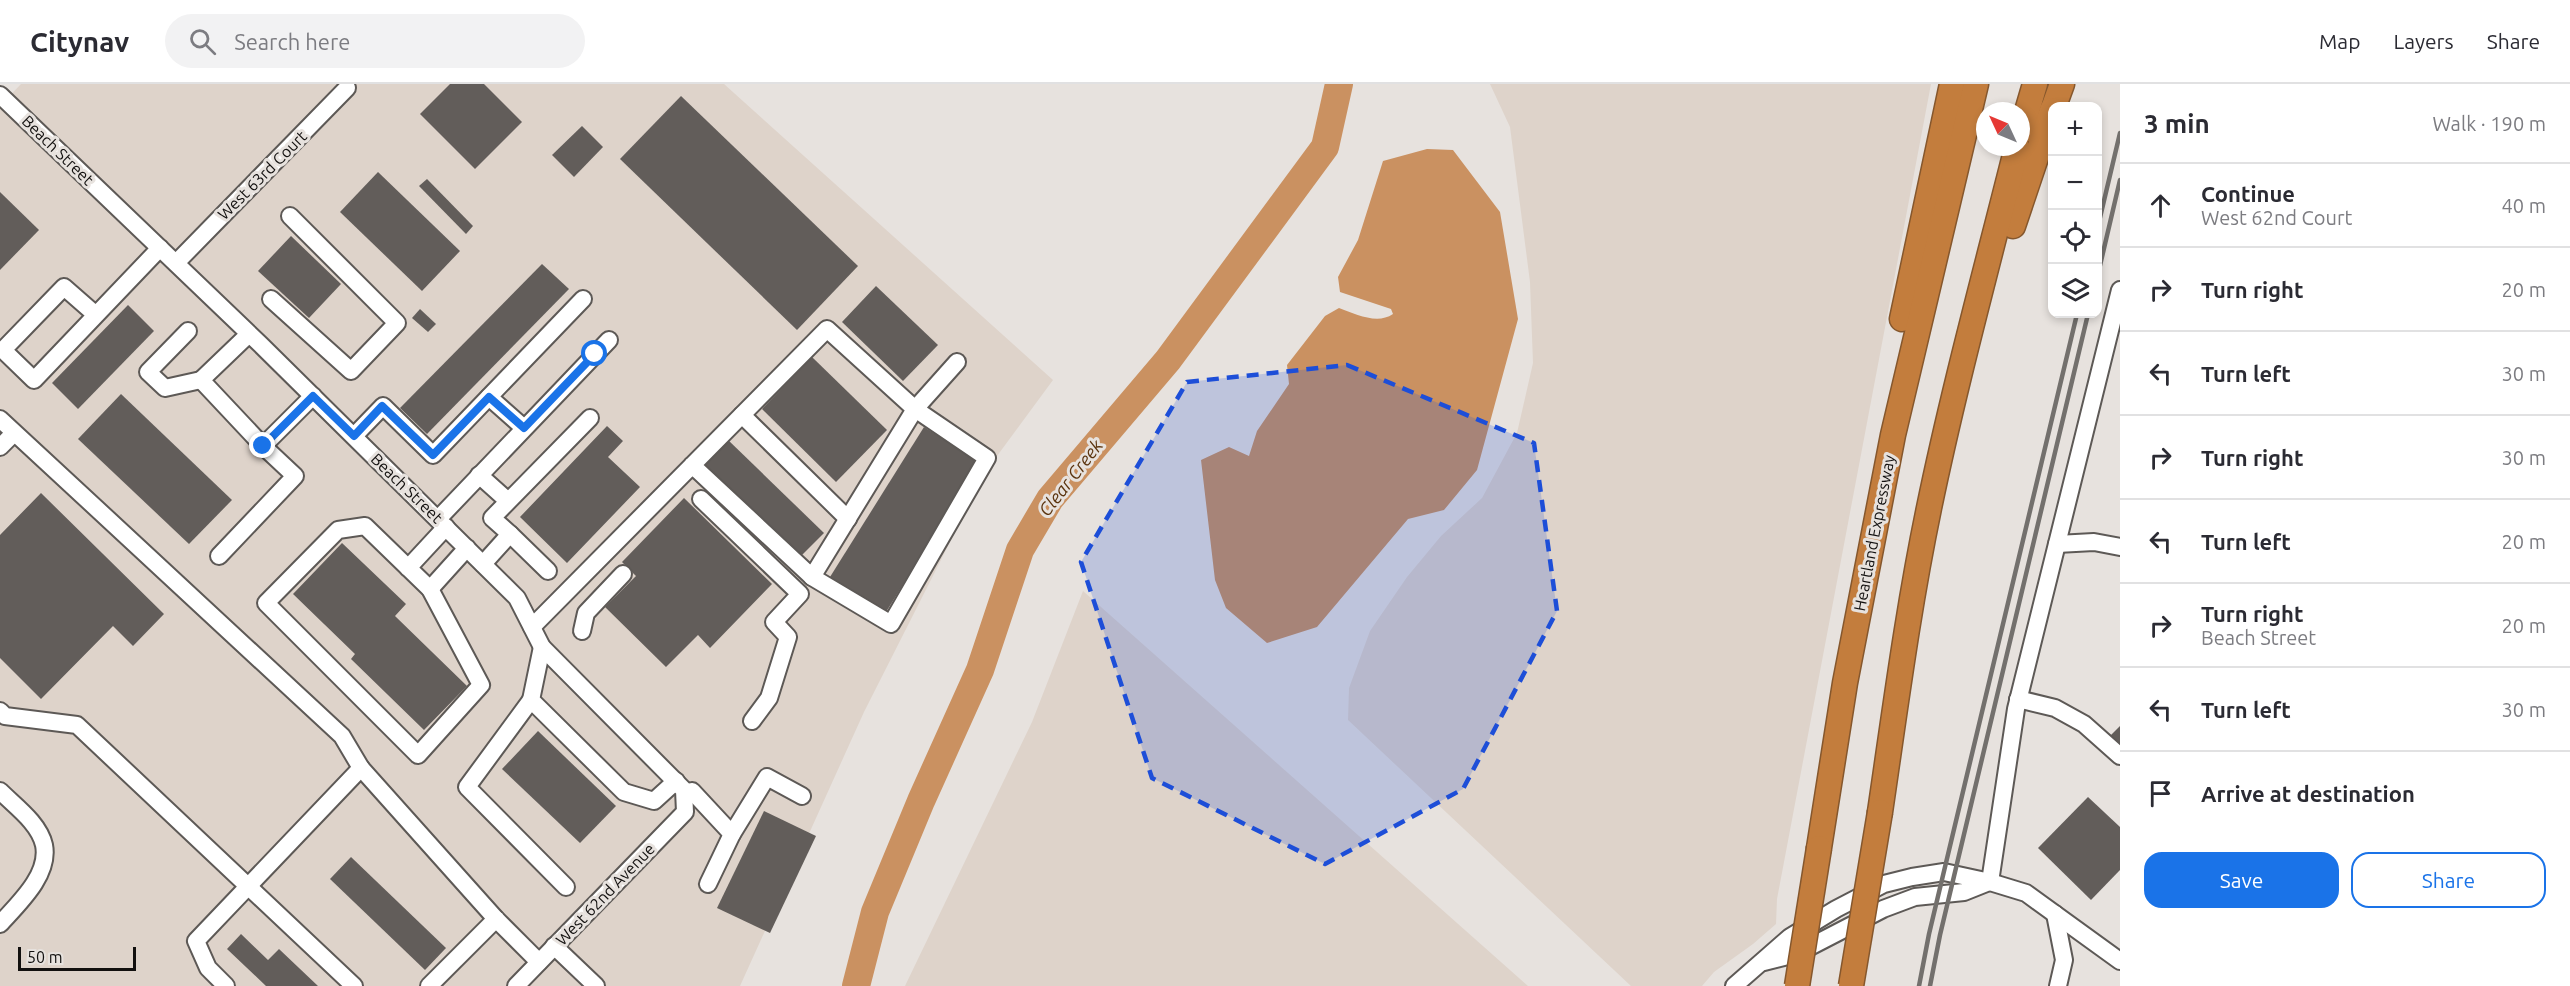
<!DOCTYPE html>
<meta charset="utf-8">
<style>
body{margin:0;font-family:Ubuntu,sans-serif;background:#f2f2f3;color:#2b2b33}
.controls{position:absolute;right:18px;top:18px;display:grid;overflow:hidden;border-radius:12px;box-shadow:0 3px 9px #0003}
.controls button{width:54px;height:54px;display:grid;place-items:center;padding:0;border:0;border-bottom:2px solid #e1e1e2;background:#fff;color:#2b2b33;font:30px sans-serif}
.compass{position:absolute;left:1976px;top:18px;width:54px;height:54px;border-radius:50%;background:#fff;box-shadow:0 3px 9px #0003;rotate:314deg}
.scale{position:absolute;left:18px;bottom:15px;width:118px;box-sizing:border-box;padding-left:6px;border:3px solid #12100f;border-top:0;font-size:16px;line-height:21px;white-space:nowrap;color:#12100f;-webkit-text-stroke:4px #e7e2de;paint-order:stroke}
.stop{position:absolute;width:18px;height:18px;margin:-14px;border:4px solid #1a73e8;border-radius:50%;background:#fff}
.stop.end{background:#1a73e8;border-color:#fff;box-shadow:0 2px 6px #0008}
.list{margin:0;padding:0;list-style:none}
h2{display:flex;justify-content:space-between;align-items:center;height:78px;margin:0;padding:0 24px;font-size:26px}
h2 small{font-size:20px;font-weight:400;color:#7c7c81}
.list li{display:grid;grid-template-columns:39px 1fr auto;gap:18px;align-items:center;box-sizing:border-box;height:84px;padding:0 24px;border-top:2px solid #e1e1e2}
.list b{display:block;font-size:22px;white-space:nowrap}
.list p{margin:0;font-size:20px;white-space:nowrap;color:#7c7c81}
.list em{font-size:20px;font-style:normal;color:#7c7c81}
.actions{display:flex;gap:12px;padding:18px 24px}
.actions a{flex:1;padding:14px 0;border:2px solid #1a73e8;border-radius:18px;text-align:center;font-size:21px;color:#1a73e8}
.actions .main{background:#1a73e8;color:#fff}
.icon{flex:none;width:33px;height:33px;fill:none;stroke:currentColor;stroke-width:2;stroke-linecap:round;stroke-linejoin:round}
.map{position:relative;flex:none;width:2120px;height:902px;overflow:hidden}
header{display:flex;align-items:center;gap:36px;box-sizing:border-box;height:84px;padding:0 30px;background:#fff;border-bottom:2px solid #e1e1e2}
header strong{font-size:28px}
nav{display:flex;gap:33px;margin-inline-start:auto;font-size:21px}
.search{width:420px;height:54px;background:#f2f2f3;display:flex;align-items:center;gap:15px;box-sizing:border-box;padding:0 21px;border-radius:33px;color:#7c7c81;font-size:22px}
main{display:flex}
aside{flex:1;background:#fff}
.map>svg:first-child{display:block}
.built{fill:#ded3ca}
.water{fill:#ca9161}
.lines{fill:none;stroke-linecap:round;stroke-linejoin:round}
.river{stroke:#ca9161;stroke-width:28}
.building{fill:#625d5a}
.minor-casing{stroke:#5d5956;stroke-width:20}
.highway-casing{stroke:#85572d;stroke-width:27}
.minor{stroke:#fff;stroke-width:16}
.highway{stroke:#c37d3d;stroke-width:24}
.rail{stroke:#73706d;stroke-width:4.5}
.highway-bridge-casing{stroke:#85572d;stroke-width:27;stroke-linecap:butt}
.highway-bridge{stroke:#c37d3d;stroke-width:24}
.route{stroke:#1a73e8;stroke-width:8}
.marked{fill:#1d4ed8;fill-opacity:0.2;stroke:#1d4ed8;stroke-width:4.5;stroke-dasharray:12 8;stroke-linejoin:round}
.labels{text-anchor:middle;stroke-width:6;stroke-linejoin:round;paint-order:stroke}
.street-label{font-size:16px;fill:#12100f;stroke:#e7e2de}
.water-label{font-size:18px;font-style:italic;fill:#5b340f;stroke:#e7e2de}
</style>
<header>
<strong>Citynav</strong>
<div class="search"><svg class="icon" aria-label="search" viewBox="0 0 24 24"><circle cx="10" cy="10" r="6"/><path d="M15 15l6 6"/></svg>Search here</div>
<nav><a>Map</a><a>Layers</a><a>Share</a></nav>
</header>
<main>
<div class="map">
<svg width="2120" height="902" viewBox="0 0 2120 902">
<rect width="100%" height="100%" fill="#e7e2de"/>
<!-- built -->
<g class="built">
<path d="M21,0H724L1053,296L986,387L864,628L740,902H0V22Z"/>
<path d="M1490,0H1931L1777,815L1776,840L1753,860L1714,888L1702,902H1631L1348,636L1349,604L1370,547L1407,493L1441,452L1482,414L1517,349L1533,279L1530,198L1510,43Z"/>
<path d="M1083,507L1528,902H905L1032,638Z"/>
</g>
<!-- water -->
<path class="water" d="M1427,65L1453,66L1500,128L1518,235L1477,386L1444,426L1408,435L1317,543L1267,559L1226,524L1215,496L1201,376L1229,363L1249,372L1257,347L1289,300L1287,281L1325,232L1339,224C1356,230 1377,241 1393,230L1391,225L1340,208L1338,193L1358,156L1383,77Z"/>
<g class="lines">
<!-- river -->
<path class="river" d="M856,902L875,828L921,717L980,586L1020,466L1050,415L1168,276L1325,63L1339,0"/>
</g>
<!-- building -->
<g class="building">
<path d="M450,0H484L522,38L475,85L420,30Z"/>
<path d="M681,12L858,182L797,246L620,75Z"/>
<path d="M582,42L603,63L574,93L552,71Z"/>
<path d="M378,88L460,167L422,207L340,128Z"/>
<path d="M427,95L473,142L466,150L419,102Z"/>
<path d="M0,108L39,146L0,186Z"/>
<path d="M291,152L341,200L309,234L258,187Z"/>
<path d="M542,180L569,205L427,350L400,324Z"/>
<path d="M876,202L938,261L903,297L842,238Z"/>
<path d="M128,221L154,247L78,325L52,299Z"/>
<path d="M420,225L436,240L428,248L412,234Z"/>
<path d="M812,273L887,346L836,398L762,325Z"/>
<path d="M121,310L232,416L189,460L78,355Z"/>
<path d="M607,342L623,357L608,373L640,403L567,479L520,433Z"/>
<path d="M924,343L979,378L886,528L830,493Z"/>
<path d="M727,355L824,449L798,475L702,381Z"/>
<path d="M41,409L164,530L133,562L113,542L41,615L0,574V451Z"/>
<path d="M684,414L772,500L710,564L698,551L666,583L605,523L636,492L622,478Z"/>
<path d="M342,459L406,520L395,532L467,602L424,646L351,575L355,570L293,510Z"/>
<path d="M2120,642V662L2110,652Z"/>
<path d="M538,647L616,722L580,759L502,685Z"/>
<path d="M2088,713L2120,743V786L2091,816L2038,764Z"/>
<path d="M764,727L816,752L770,849L717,824Z"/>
<path d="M351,773L446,864L425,886L330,795Z"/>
<path d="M241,850L268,876L279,865L318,902H266L227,865Z"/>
</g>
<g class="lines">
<!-- minor casing -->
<g class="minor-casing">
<g id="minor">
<path d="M0,11L260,260L517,514L542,563L684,706L685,728L516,902"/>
<path d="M176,179L347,4"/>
<path d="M271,215L351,287L397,239L290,132"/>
<path d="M96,231L64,203L3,266L34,296L160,164"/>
<path d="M188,247L148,288L165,304L201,296"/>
<path d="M249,250L201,296L263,362L313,312"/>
<path d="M489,313L524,344"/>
<path d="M742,331L848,435"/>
<path d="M0,335L342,652L361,684"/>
<path d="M354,352L383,322L433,371L583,215"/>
<path d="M0,363L14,349"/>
<path d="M479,391L508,417"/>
<path d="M701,415L800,510L774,538L788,553L769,614L752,637"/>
<path d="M438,435L609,256"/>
<path d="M365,442L430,505L481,601L418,671L266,519L338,446Z"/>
<path d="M510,450L548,487"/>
<path d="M2057,460L2094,458L2120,463"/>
<path d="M219,472L295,392L263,362"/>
<path d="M483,480L510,450L492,434L590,334"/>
<path d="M408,484L446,443"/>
<path d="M812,493L891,540L987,374L915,325L957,278"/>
<path d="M430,505L467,464"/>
<path d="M532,543L827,245L915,325L812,493L692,381"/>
<path d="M582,547L586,529L623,490"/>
<path d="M542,563L531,616L624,708L654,717L676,697"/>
<path d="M2018,615L2055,624L2084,640L2120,672"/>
<path d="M531,616L467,703L566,803"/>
<path d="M0,627L5,632L77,641L354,902"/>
<path d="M0,707C15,722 39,739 44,761C50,791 18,820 0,840"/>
<path d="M692,707L732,750L708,800"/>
<path d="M732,750L767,693L802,712"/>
<path d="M1990,798L2016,625L2120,206"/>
<path d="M2055,830L2064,876L2058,902"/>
<path d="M554,862L596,902"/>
<path d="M1764,878L1796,870L1883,825L1915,813L1964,808L1989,798"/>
<path d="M226,902L208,884L196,857L361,684L496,835L539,878"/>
<path d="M429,902L496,835"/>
<path d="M1734,902L1790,853L1836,825L1884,800L1912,793L1944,788L1990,798L2026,809L2120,877"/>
</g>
</g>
<!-- highway casing -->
<g class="highway-casing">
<g id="highway">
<path d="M2054,22L2062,0"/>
<path d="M2021,48L2035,0"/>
<path d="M2013,142L2052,26"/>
<path d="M1902,235L1952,0"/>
<path d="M1880,728C1895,626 1908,525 1929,424C1954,303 1987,183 2017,63"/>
<path d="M1819,764L1845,599L1893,351L1976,0"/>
</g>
</g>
<!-- minor -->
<use href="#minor" class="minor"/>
<!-- highway -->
<use href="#highway" class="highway"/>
<!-- rail -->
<g class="rail">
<path d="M2098,142L2120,49"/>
<path d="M2098,190L2120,96"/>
<path d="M1919,902L1929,850L2077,230"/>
<path d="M1930,902L1940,851L2088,230"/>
</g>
<!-- highway-bridge casing -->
<g class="highway-bridge-casing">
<g id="highway-bridge">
<path d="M1797,902L1819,764"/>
<path d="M1851,902L1880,728"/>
</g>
</g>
<!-- highway-bridge -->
<use href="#highway-bridge" class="highway-bridge"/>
</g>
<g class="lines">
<!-- route -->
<path class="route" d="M263,362L313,312L354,352L382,322L433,371L489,313L524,344L595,270"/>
</g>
<!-- marked area -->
<path class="marked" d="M1347,281L1534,359L1557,527L1463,705L1325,780L1152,694L1081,478L1187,298Z"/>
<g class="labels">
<!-- street labels -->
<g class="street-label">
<text transform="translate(58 66) rotate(44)" y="6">Beach Street</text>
<text transform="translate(262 91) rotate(-45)" y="6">West 63rd Court</text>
<text transform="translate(407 404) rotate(44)" y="6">Beach Street</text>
<text transform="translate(1874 449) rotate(-79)" y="6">Heartland Expressway</text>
<text transform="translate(605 810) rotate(-46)" y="6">West 62nd Avenue</text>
</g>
<!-- water labels -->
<g class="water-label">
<text transform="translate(1071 394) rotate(-52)" y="6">Clear Creek</text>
</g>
</g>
</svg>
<div class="controls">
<button>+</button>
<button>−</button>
<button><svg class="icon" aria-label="locate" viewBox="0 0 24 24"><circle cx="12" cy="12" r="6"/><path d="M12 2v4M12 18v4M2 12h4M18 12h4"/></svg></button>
<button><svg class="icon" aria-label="layers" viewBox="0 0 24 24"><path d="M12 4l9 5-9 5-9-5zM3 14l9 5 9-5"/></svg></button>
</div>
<svg class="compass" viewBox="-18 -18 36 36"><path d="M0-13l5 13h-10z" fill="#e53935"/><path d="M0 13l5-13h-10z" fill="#7c7c81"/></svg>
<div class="scale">50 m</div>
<div class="stop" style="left:595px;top:270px"></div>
<div class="stop end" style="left:263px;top:362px"></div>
</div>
<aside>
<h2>3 min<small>Walk · 190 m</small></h2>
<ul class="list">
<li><svg class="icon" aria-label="ahead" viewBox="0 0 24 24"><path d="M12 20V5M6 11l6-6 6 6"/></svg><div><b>Continue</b><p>West 62nd Court</p></div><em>40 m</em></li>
<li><svg class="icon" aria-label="right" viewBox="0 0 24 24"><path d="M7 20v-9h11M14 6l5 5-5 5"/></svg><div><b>Turn right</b></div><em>20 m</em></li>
<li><svg class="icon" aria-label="left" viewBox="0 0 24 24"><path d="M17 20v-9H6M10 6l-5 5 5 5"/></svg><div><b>Turn left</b></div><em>30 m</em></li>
<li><svg class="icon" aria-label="right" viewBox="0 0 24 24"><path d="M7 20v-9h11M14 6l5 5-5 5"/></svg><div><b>Turn right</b></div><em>30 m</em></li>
<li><svg class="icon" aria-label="left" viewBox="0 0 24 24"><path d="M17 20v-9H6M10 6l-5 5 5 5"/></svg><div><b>Turn left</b></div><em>20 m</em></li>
<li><svg class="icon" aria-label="right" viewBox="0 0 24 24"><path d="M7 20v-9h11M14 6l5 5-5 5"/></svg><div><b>Turn right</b><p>Beach Street</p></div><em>20 m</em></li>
<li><svg class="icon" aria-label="left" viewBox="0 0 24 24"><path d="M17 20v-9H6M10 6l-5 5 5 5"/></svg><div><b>Turn left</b></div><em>30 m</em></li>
<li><svg class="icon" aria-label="arrive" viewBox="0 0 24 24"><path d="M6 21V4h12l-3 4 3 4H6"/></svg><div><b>Arrive at destination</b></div></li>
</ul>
<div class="actions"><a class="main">Save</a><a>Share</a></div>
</aside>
</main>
